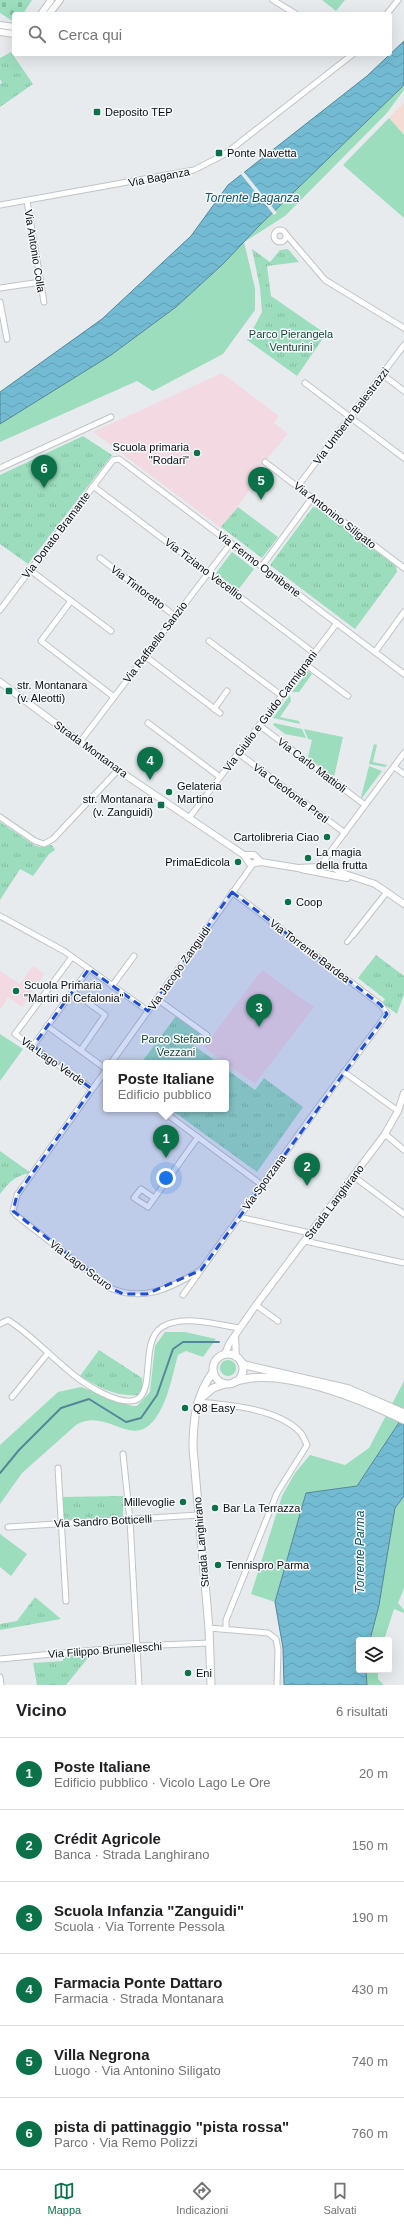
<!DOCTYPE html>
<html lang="it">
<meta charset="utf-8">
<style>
body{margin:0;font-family:Arial,sans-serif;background:#f6f6f6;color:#202124}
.controls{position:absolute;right:12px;bottom:12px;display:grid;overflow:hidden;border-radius:4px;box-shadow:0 4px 16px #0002}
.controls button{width:36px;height:36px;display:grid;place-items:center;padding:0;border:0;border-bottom:1px solid #e0e0e0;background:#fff;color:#202124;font:20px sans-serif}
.you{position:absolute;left:166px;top:1178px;width:14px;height:14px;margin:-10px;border:3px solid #fff;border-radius:50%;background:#1a73e8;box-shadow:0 0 0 6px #1a73e833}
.badge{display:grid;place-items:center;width:26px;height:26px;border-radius:50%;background:#0a7149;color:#fff;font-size:13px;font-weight:700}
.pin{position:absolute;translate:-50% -33px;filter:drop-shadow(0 1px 2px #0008)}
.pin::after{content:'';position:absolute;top:21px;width:14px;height:12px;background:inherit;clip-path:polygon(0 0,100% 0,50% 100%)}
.popup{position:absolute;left:103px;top:1060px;width:126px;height:52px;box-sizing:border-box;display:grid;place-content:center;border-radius:4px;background:#fff;filter:drop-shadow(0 1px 3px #0005);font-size:13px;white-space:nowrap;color:#757577}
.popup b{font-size:15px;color:#202124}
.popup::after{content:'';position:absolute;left:50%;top:100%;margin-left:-8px;border:8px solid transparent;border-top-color:#fff}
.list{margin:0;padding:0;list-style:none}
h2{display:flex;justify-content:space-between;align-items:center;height:52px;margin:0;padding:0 16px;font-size:17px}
h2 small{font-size:13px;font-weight:400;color:#757577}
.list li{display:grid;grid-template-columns:26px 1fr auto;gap:12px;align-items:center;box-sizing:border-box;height:72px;padding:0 16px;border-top:1px solid #e0e0e0}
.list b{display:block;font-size:15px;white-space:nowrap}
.list p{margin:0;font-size:13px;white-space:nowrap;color:#757577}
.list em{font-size:13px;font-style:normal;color:#757577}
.icon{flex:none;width:22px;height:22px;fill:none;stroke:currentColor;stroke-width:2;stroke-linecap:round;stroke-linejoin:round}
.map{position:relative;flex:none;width:404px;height:1685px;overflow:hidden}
.search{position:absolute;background:#fff;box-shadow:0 4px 16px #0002;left:12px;right:12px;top:12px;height:44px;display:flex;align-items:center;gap:10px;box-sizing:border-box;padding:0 14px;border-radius:4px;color:#757577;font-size:15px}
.sheet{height:484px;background:#fff}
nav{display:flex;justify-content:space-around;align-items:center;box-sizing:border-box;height:56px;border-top:1px solid #e0e0e0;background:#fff;font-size:11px;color:#757577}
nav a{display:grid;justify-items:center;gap:2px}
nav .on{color:#0a7149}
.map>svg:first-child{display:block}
.education{fill:#f3d9e2}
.medical{fill:#f4dbd4}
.grass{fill:#9cddbe}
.cemetery{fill:url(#cemetery-stones)}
.park{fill:url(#park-tufts)}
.water{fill:url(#water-waves);stroke:#548798}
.pier{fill:#e8ebee}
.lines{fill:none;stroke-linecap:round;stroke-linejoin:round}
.stream{stroke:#548798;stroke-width:2}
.pedestrian-casing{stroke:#c0c3c6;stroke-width:6}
.minor-casing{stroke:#c0c3c6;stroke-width:7}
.tertiary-casing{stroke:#c0c3c6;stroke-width:8}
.secondary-casing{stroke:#c0c3c6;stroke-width:9}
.pedestrian{stroke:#fff;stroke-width:4}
.minor{stroke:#fff;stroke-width:5}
.tertiary{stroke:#fff;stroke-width:6}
.secondary{stroke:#fff;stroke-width:7}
.marked{fill:#1d4ed8;fill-opacity:0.2;stroke:#1d4ed8;stroke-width:3;stroke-dasharray:8 5;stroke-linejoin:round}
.poi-dot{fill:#0a7149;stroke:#f5f9fc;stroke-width:1.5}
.labels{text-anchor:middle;stroke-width:3;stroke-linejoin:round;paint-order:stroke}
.poi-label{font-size:11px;fill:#0c0d0e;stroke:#f5f9fc;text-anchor:start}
.street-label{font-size:11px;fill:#0c0d0e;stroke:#f5f9fc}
.park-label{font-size:11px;fill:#154935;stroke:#f5f9fc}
.water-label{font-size:12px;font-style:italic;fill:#195466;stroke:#f5f9fc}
</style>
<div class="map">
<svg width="404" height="1685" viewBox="0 0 404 1685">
<defs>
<pattern id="cemetery-stones" width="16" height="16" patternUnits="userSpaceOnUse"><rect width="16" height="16" fill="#9cddbe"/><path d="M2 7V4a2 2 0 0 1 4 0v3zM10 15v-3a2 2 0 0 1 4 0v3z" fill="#85bca2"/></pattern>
<pattern id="park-tufts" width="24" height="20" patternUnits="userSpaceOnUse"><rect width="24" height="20" fill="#9cddbe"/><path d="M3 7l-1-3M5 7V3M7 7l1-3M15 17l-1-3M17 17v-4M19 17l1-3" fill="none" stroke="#85bca2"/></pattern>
<pattern id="water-waves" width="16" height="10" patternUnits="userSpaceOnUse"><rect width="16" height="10" fill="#73bbd3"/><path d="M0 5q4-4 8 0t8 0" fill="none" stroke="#62a0b4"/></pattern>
</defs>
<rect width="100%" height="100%" fill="#e8ebee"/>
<!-- education -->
<g class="education">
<path d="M222,373L279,416L274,423L288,434L257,471L261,475L221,528L93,432Z"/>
<path d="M33,966L44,974L22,1007L8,997L0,1010V971L20,984Z"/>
<path d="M262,970L314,1007L255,1084L204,1047Z"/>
</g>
<!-- medical -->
<path class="medical" d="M404,102V135L389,118Z"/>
<!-- grass -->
<g class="grass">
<path d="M322,0H345L336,11Z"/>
<path d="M404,85V90L386,114L285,216L244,242L255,288V310L223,354L153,391L137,381L0,442V424L111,355L176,307L223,264L259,226Z"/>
<path d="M389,118L404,135V218L343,165Z"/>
<path d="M232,552L254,569L238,590L216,573Z"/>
<path d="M308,671L312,674L299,692H292Z"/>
<path d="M290,695L291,701L280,717L299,721L300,724L273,718Z"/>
<path d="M274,723L302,729L306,738L285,734L273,725Z"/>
<path d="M304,729L343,737L334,777L308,757L312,740L308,739Z"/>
<path d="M374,744L377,745L373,762L387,765L385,767L369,764Z"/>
<path d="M369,766L382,771L362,798L361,797Z"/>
<path d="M0,1034L23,1049L0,1081Z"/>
<path d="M165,1332H185L216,1339L203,1357L186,1351L178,1355C173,1373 169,1395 160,1411C135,1457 109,1405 76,1425L22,1473L0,1504V1445L58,1392L81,1387L132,1406H137L150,1392L155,1346Z"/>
<circle cx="228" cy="1368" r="8"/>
<path d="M404,1381V1415L357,1486L306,1493L275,1602L251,1594L282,1496L295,1473L310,1455L345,1465L369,1448Z"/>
<path d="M404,1496V1588L398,1603L404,1610V1613L394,1609L384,1640H370L379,1605L395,1508Z"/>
<path d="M0,1534L27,1554L11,1576L0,1567Z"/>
<path d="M366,1670H378V1679L384,1685H367Z"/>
</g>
<!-- cemetery -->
<path class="cemetery" d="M0,0H32L23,14H14V22L0,13Z"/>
<!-- park -->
<g class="park">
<path d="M11,52L33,84L0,107V84L2,83L0,79V58Z"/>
<path d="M252,249L270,262L280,250L288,249L299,262L267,266L271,296L326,334L297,376L247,340L262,312L260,288Z"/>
<path d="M83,436L112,455L28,564L0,544V475Z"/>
<path d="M238,507L278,537L262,558L221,527Z"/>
<path d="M313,507L318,508L396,566L397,572L355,629L270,565Z"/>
<path d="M0,822L34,845L40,847L52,845L55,850L49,854L33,876L20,869L0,900Z"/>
<path d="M376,955L404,976V994L397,1014L382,1003L385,999L358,978Z"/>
<path d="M176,1016L200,1034L193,1045L218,1063H141Z"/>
<path d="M226,1069L255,1090L264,1078L303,1107L257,1172L170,1109H226Z"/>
<path d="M0,1151L31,1173C16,1175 9,1182 0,1194Z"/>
<path d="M99,1350L142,1378L143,1387L138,1395C115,1397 99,1387 80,1376Z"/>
<path d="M123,1496V1518L63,1520L62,1497Z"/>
<path d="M35,1597L61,1619L0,1630V1624L17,1621Z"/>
<path d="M92,1653L66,1685H37L33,1663L63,1661V1657Z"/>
</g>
<!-- water -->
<g class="water">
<path d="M404,41V85L259,226L223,264L176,307L111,355L0,424V392L102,319L191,236L228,185L367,76Z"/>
<path d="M404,1415V1496L395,1508L379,1605L370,1640H359V1670H366L367,1685H284L283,1648L275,1602L306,1493L357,1486Z"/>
</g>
<!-- pier -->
<path class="pier" d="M243,171L277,213L274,215L240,173Z"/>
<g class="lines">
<!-- stream -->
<path class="stream" d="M0,1473L19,1450L61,1408L89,1399L126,1422L141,1418L157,1395L173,1349L183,1342H219"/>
<!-- pedestrian casing -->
<g class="pedestrian-casing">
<path id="pedestrian" d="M347,942L353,935"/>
</g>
<!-- minor casing -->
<g class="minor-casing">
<g id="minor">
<path d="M273,0L296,14"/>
<path d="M387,14L398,0"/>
<path d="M27,201L44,302"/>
<path d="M0,205L194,170L225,154L353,54"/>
<circle cx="280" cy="236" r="6"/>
<path d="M285,233L325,280L404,328"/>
<path d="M0,288L41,282"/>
<path d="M0,302L7,339"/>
<path d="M383,375L404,391"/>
<path d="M305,383L404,458"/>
<path d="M265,462L404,568"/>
<path d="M0,468L111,417"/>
<path d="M93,486L314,653"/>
<path d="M298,486L404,345"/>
<path d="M100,558L175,616"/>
<path d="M262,566L312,498"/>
<path d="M30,570L111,631"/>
<path d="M71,601L41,641L114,697"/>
<path d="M0,610L113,460L119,459L404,674"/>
<path d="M209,641L282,696"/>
<path d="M375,652L404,612"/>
<path d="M145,656L220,713"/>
<path d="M305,664L348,696"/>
<path d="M214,709L227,691"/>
<path d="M148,723L220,777"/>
<path d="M259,725L365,805"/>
<path d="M80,742L231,543"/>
<path d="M238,753L345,833"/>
<path d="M394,767L404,774"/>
<path d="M0,817L35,841L44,844L53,839L118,770"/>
<path d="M189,818L337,623"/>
<path d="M322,863L404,753"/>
<path d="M0,916L64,951L148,1011"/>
<path d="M353,935L387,892"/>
<path d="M72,957L15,1034L92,1089"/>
<path d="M112,986L134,956"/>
<path d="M72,991L105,1015L81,1050"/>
<path d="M157,999L207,1035"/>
<path d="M47,1026L106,1069"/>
<path d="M33,1046L89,969"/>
<path d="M111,1063L253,864"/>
<path d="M106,1070L17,1195L13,1211L17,1216L110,1288C142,1302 170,1289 199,1271"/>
<path d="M344,1072L398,1111"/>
<path d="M160,1109L262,1185"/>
<path d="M385,1134L404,1150"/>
<path d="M353,1176L404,1214"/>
<path d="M154,1198L141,1189L134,1198L148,1207L198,1137"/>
<path d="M239,1217L310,1233"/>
<path d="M305,1241L404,1263"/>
<path d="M183,1295L311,1117L387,1014L381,1005L232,892"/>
<path d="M256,1305L278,1321"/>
<path d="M0,1324L8,1320C41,1341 65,1375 102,1393C171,1427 132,1346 162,1327C183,1314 217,1325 240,1328"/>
<path d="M12,1397L48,1353"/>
<path d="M197,1402C228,1405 277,1408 300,1432C303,1435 305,1441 307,1445L277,1493L226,1620V1629"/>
<path d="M123,1454L130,1520L139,1685"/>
<path d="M58,1468L66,1601"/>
<path d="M8,1527L198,1515"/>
<path d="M209,1628L268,1633L276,1639L278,1650L277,1685"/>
<path d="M0,1659L137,1646L209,1643"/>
<path d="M0,1677L1,1685"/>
</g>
</g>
<!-- tertiary casing -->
<g class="tertiary-casing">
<g id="tertiary">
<path d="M41,14L51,0"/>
<path d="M49,14L60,0"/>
<path d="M0,25L14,27"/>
<path d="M0,32L14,34"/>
<path d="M0,682L118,770L244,855L250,864L261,862L298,868L319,867"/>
<path d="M244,855H254L261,862"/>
<path d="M301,869L347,878"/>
<path d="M320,872V864L326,862L342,873L375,884L404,904"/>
<path d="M235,1336L236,1357"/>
<path d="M225,1354L229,1344L256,1305L385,1134L398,1111L404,1093"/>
</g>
</g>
<!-- secondary casing -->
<g class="secondary-casing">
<g id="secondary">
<circle cx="228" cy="1369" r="15"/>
<path d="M241,1362L245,1365L349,1389L404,1413"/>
<path d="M234,1382C280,1365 362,1400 404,1420"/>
<path d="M200,1399L213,1388L225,1384"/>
<path d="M211,1685L209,1628L193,1448C193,1420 196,1395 213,1372"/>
</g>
</g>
<!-- pedestrian -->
<use href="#pedestrian" class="pedestrian"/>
<!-- minor -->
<use href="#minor" class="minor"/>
<!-- tertiary -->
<use href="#tertiary" class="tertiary"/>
<!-- secondary -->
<use href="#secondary" class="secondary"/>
</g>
<!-- marked area -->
<path class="marked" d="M232,892L381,1005L387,1014L201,1270L147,1294H123L110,1288L13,1211L17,1195L92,1089L33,1046L89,969L148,1011Z"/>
<!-- markers -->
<g class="poi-dot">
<rect x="93" y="108" width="8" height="8" rx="2"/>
<rect x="215" y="149" width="8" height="8" rx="2"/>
<circle cx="197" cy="453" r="4"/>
<rect x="5" y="687" width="8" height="8" rx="2"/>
<circle cx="169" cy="792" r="4"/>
<rect x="157" y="801" width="8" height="8" rx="2"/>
<circle cx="327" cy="837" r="4"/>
<circle cx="308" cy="858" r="4"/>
<circle cx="238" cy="862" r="4"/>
<circle cx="288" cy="902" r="4"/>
<circle cx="16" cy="991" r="4"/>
<circle cx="185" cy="1408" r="4"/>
<circle cx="183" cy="1502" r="4"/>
<circle cx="215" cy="1508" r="4"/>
<circle cx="218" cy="1565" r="4"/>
<circle cx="188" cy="1673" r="4"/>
</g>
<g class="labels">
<!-- poi labels -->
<g class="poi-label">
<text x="105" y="116">Deposito TEP</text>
<text x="227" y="157">Ponte Navetta</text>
<text x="189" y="451" text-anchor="end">Scuola primaria<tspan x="189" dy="13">"Rodari"</tspan></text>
<text x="17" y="689">str. Montanara<tspan x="17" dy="13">(v. Aleotti)</tspan></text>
<text x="177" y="790">Gelateria<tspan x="177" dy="13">Martino</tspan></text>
<text x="153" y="803" text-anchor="end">str. Montanara<tspan x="153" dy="13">(v. Zanguidi)</tspan></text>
<text x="319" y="841" text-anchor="end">Cartolibreria Ciao</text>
<text x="316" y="856">La magia<tspan x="316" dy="13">della frutta</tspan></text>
<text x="230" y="866" text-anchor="end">PrimaEdicola</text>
<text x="296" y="906">Coop</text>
<text x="24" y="989">Scuola Primaria<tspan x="24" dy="13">"Martiri di Cefalonia"</tspan></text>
<text x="193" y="1412">Q8 Easy</text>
<text x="175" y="1506" text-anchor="end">Millevoglie</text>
<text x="223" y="1512">Bar La Terrazza</text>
<text x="226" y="1569">Tennispro Parma</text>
<text x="196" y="1677">Eni</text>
</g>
<!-- street labels -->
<g class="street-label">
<text transform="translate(159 177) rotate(-11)" y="4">Via Baganza</text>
<text transform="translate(35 251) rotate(81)" y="4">Via Antonio Colla</text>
<text transform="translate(351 416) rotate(-53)" y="4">Via Umberto Balestrazzi</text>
<text transform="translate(335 515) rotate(38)" y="4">Via Antonino Siligato</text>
<text transform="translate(56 535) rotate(-53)" y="4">Via Donato Bramante</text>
<text transform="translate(259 564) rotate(37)" y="4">Via Fermo Ognibene</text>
<text transform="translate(204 569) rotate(37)" y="4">Via Tiziano Vecellio</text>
<text transform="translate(138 587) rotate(37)" y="4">Via Tintoretto</text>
<text transform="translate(155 642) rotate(-53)" y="4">Via Raffaello Sanzio</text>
<text transform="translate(270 711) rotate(-53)" y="4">Via Giulio e Guido Carmignani</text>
<text transform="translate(91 749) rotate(36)" y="4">Strada Montanara</text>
<text transform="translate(312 765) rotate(37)" y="4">Via Carlo Mattioli</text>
<text transform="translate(291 793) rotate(37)" y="4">Via Cleofonte Preti</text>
<text transform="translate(310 951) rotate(37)" y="4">Via Torrente Bardea</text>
<text transform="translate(179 968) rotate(-55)" y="4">Via Jacopo Zanguidi</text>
<text transform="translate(53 1061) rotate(35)" y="4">Via Lago Verde</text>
<text transform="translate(264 1182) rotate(-54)" y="4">Via Sporzana</text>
<text transform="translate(334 1202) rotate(-53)" y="4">Strada Langhirano</text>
<text transform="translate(81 1265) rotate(37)" y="4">Via Lago Scuro</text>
<text transform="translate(103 1521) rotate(-3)" y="4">Via Sandro Botticelli</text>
<text transform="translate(201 1542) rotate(-95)" y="4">Strada Langhirano</text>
<text transform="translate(105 1650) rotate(-4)" y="4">Via Filippo Brunelleschi</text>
</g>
<!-- park labels -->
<g class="park-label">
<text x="291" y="338">Parco Pierangela<tspan x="291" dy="13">Venturini</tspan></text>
<text x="176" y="1043">Parco Stefano<tspan x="176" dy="13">Vezzani</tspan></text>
</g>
<!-- water labels -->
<g class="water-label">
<text x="252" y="202">Torrente Baganza</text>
<text transform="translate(360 1552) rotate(-90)" y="4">Torrente Parma</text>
</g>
</g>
</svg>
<div class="controls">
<button><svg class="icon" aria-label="layers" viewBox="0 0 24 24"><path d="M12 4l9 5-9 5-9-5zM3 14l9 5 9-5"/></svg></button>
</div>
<div class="you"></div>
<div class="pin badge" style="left:166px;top:1158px">1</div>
<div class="popup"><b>Poste Italiane</b>Edificio pubblico</div>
<div class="pin badge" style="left:307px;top:1186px">2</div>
<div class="pin badge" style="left:259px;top:1027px">3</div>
<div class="pin badge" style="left:150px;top:780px">4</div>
<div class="pin badge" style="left:261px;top:500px">5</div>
<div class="pin badge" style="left:44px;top:488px">6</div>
<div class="search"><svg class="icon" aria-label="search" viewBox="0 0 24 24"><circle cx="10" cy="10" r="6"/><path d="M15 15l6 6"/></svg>Cerca qui</div>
</div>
<section class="sheet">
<h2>Vicino<small>6 risultati</small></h2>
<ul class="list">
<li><span class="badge">1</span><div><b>Poste Italiane</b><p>Edificio pubblico · Vicolo Lago Le Ore</p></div><em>20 m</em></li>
<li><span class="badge">2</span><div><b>Crédit Agricole</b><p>Banca · Strada Langhirano</p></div><em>150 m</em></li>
<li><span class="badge">3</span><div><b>Scuola Infanzia &quot;Zanguidi&quot;</b><p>Scuola · Via Torrente Pessola</p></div><em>190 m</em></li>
<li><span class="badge">4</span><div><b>Farmacia Ponte Dattaro</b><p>Farmacia · Strada Montanara</p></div><em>430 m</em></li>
<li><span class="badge">5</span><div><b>Villa Negrona</b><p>Luogo · Via Antonino Siligato</p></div><em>740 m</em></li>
<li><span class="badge">6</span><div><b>pista di pattinaggio &quot;pista rossa&quot;</b><p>Parco · Via Remo Polizzi</p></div><em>760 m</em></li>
</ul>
</section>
<nav>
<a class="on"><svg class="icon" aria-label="map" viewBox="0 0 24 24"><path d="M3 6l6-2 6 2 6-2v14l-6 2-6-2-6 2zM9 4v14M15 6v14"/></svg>Mappa</a>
<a><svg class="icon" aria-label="directions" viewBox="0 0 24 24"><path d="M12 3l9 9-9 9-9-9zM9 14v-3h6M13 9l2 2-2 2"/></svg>Indicazioni</a>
<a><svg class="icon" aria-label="saved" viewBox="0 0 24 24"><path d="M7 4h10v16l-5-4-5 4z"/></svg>Salvati</a>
</nav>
